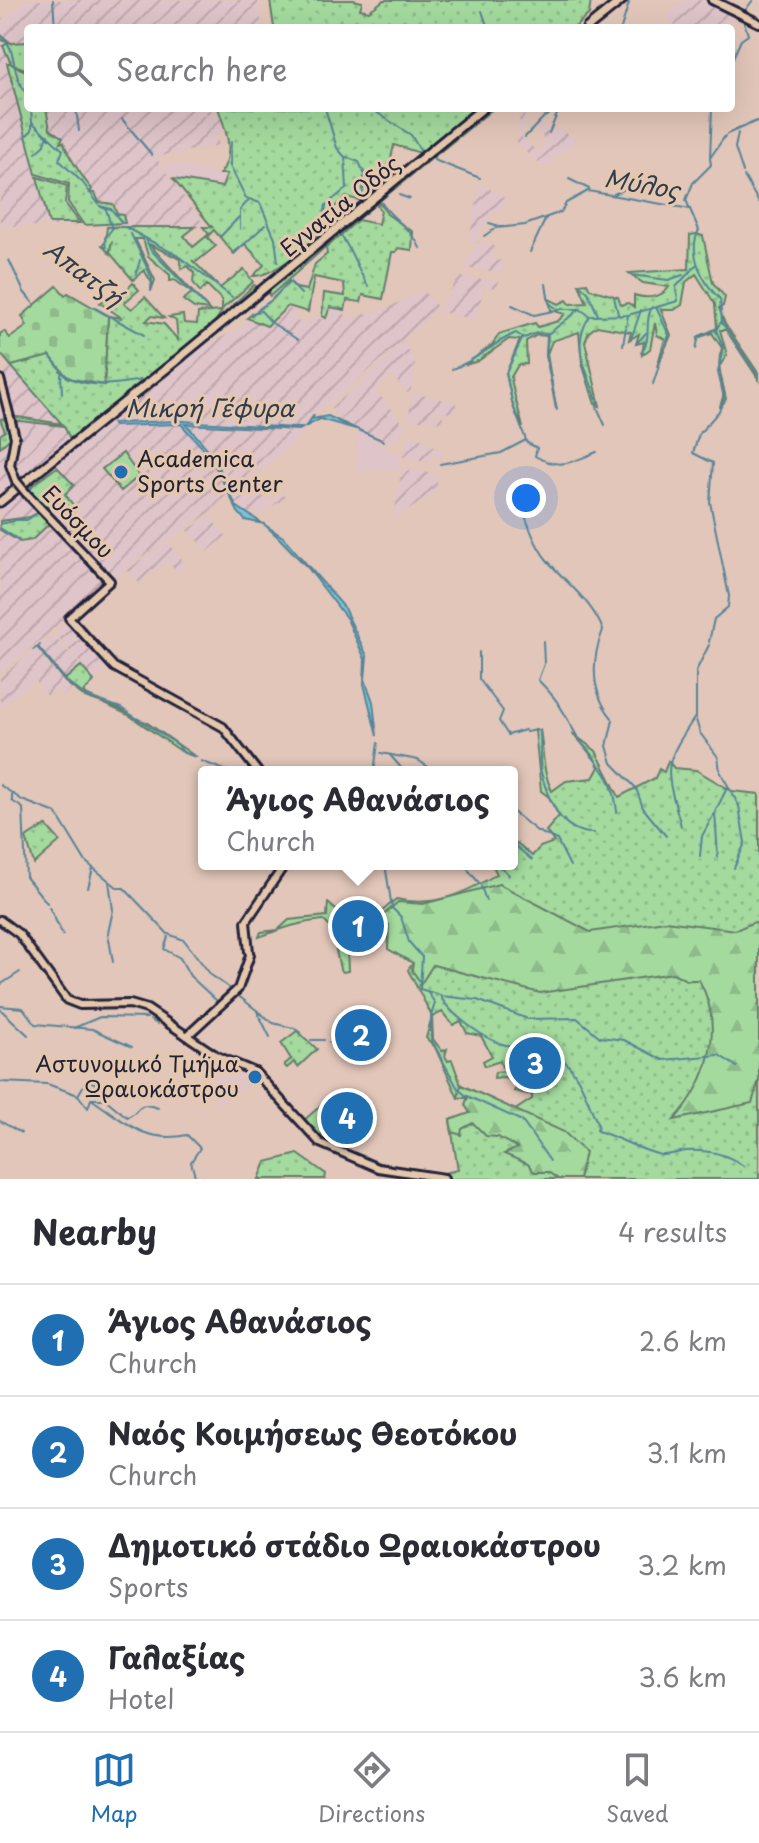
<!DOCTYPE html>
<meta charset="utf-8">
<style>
body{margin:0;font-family:"Playpen Sans",sans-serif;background:#f7f7f7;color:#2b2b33}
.you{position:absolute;left:526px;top:498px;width:28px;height:28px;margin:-20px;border:6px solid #fff;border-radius:50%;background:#1a73e8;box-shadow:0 0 0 12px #1a73e833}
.badge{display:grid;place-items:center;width:52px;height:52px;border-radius:50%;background:#1f6fb2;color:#fff;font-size:26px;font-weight:700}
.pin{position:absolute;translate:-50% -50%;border:4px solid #fff;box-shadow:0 2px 8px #0006}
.popup{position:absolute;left:198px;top:766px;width:320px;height:104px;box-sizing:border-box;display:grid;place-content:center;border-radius:8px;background:#fff;filter:drop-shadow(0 2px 6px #0005);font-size:26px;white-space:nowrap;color:#7c7c81}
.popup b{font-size:30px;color:#2b2b33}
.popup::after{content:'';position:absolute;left:50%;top:100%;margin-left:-16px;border:16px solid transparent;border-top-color:#fff}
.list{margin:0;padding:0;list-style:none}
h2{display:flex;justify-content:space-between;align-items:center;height:104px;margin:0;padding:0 32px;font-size:34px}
h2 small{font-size:26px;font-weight:400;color:#7c7c81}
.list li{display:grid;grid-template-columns:52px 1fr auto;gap:24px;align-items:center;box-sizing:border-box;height:112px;padding:0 32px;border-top:2px solid #e1e1e2}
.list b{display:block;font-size:30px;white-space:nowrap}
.list p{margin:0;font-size:26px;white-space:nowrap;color:#7c7c81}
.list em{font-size:26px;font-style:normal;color:#7c7c81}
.icon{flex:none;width:44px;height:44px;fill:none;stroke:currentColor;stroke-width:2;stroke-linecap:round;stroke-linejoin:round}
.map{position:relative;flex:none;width:759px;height:1179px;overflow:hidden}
.search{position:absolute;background:#fff;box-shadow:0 8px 32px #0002;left:24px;right:24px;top:24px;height:88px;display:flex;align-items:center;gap:20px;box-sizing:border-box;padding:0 28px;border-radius:8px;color:#7c7c81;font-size:30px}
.sheet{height:552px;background:#fff}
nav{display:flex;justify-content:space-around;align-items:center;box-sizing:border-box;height:112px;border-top:2px solid #e1e1e2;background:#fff;font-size:22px;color:#7c7c81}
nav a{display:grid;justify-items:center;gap:4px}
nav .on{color:#1f6fb2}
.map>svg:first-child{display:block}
.built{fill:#dfc4c9}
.industrial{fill:url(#industrial-furrows)}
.grass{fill:url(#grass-dots);stroke:#637e6c;stroke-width:2;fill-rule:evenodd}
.forest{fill:url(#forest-firs);stroke:#637e6c;stroke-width:2}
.cemetery{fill:url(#cemetery-stones);stroke:#637e6c;stroke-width:2}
.pitch{fill:#a4da9e;stroke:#637e6c;stroke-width:2}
.water{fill:#79c5d8;stroke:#568499;stroke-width:2}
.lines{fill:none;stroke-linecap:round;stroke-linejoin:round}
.stream{stroke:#568499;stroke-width:2}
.major-casing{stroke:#22223b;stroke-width:12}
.highway-casing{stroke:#22223b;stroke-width:13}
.major{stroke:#e5c8ac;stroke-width:6}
.highway{stroke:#e5c8ac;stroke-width:7}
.major-bridge-casing{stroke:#22223b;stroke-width:12;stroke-linecap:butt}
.major-bridge{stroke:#e5c8ac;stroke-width:6}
.poi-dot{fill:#1f6fb2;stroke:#e5c8ac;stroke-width:3}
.labels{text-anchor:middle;stroke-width:6;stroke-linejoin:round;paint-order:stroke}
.street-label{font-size:22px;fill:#22223b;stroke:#e5c8ac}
.poi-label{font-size:22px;fill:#22223b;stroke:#e5c8ac;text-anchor:start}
.water-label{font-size:24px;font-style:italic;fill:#2f3a53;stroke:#e5c8ac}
</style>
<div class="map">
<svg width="759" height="1179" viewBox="0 0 759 1179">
<defs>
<pattern id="industrial-furrows" width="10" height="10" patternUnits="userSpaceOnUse" patternTransform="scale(2)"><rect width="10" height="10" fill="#dfc4c9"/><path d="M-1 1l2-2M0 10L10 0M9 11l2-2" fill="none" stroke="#bfa8ae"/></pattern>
<pattern id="grass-dots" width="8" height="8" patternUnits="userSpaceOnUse" patternTransform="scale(2)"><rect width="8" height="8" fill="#a4da9e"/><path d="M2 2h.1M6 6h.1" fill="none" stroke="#8dbb89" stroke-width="1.8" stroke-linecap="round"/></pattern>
<pattern id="forest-firs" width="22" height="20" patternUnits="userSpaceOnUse" patternTransform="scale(2)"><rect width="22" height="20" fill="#a4da9e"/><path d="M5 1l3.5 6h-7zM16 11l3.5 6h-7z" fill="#8dbb89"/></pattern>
<pattern id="cemetery-stones" width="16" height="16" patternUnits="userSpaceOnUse" patternTransform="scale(2)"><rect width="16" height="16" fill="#a4da9e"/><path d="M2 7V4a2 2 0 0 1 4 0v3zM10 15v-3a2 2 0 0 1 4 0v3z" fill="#8dbb89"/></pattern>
</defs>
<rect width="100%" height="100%" fill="#e2c6b9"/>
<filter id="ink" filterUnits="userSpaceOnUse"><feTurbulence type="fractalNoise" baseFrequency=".0125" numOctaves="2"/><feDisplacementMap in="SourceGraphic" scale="16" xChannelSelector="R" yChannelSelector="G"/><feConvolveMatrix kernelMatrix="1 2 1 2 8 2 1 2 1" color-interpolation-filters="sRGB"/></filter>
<g filter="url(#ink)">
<!-- built -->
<g class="built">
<path d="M171,163L226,175L222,188L173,179L163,165Z"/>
<path d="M356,427L400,457L399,470L358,471Z"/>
<path d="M233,1065L250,1072L254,1083L218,1104L207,1079Z"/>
</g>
<!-- industrial -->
<g class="industrial">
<path d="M22,0H258L262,28H28V108H208L220,113L223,130L216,136L219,145L155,157L205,226H0V20L24,4Z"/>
<path d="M684,0H710L732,12L725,28H681L673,24L666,17Z"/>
<path d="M520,115L527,116L522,138L541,154L544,138L534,129L539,124L551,134L556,127L577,140L544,168L517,144Z"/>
<path d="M480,183L508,200L485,222L476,243L469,241Z"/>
<path d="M479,242L494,246L492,259L505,262L501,272L463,268Z"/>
<path d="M459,277L498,281L496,288L484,287L476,320L438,311Z"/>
<path d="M423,290L437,307L434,312L336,400L310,416L297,440L201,519L128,566L0,674V374L21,362L82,346L188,353L244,327L248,317L257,323H272L286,308L297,312L293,322H308L314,317L325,320L330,307L345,310L346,319L386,309Z"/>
<path d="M404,340L415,364L411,390L407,393L392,375L375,390L405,425L404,432L390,443L344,422L330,407L357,387Z"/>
<path d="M413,393L457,403L454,414L434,410L433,414L443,416L442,422L408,419Z"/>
<path d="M410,433L443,451L440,459L431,454L433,462L403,457Z"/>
<path d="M402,468L438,475L436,491L393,521Z"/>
<path d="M250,481L268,502L282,492L285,498L258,515L254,511L248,515L231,497Z"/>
<path d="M209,516L226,536L207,552L188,530Z"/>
<path d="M167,542L186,564L177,572L167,561L140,584L127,570Z"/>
<path d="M69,620L112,666L95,681L55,633Z"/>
<path d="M53,635L81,666L66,679L74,686L62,696L58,689L47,697L35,680L0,707V677Z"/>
</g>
<!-- grass -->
<g class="grass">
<path d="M270,0H353L362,2L360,9L369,11L384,0H591L589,14L574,28H274Z"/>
<path d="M0,34L11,43L28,42V70L11,64L28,72V108H46L50,129L63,138L60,143L64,142C66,154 88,185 92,189L90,193H95L99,202L113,204L117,214L123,215L125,223L84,225L68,202L69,184L36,174L7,63H11L3,46L8,43L0,39Z"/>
<path d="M218,108H475L420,153L394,145L386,180L362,201L346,197L328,213L339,217C320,234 277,277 253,276L264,265L245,244L233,253L214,230L207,237L216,246L195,263L192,260L220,288L244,269L253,282L222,309V300L207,285L200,292L193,282L194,273L188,266L182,269L180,259L149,244L209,310L194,308L183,300L192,293L175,280L170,281V275L148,256L143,239H135L155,280L151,291L152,283L144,270L133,280L110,253L112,241L109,253L102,245L105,243L107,227H195L184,236L193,247L209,234L203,227H212L173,179L222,187L227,174H220C236,153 226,131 218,108Z"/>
<path d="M491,108H494L349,226L270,296L266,291Z"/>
<path d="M37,177L67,186L65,203L80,223H49Z"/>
<path d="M380,203L387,214L413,232L412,250L398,248L396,252H392L383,299L363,295L361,302L347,300L345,310L330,307L326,318L322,316L324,293L345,296L344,283L314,277L308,312L288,306L267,326L247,318L273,299L289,281L296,288L307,290L315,264L327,254L326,248L358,220L378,224L381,211L377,206Z"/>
<path d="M696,234L703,236L713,283L725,297L723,306L719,308L725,324L759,374V380L726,330H720L727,355L719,367L726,399L720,408C720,404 722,401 723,397C724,378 715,368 722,348L712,333L697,338L717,328L715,304L696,274L686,282L682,305L674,310H661L671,335L657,367L665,339L657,335L655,323L650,349L642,355L644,342L636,344L639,334L629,340L631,332L597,326L589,332L585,342L600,406L595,404L582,363L579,332L552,341L547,354L556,409L546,356L547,336L537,335L526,341L527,364L518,365L511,377C513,395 520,412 523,428L513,406L506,373L520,340L509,339L478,361L465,365L493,344L499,334L535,323L538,327L558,321L565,314L551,310L549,299L559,304L567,300L570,304L587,303L579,284L587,283L590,289L618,297L621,305L628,303L634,307V295C646,299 662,298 669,287L643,283L629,273L689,269L690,235Z"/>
<path d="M133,283L139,290L124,303L132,309L145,297L164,318L151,316L146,321L164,324L178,340L176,321L169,317L183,315L184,323L197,324L198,313L222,311L214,323L254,285L259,288L21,483L131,390L70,439L64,426L11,420L13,436L0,447V435L5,431L0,419L18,417L62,424L11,366L50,355L104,384L108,316L122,318L100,303L107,298L113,304Z"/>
<path d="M57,467L74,485L65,494L76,509L71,513L62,498L45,509L26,490Z"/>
<path d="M41,511L53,520L32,540L20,542L0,530V521L30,517Z"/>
<path d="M37,647L65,679L81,666L94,681L83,693C91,698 140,721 146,722L196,757L184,753L120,709L85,697L65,682Z"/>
<path d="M535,730H540C544,753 542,771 552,791L566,781L593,778L599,767L593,755L572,733L596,751L619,797L655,778L659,769L664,772L668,761L674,768L696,770L732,791L759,794V1179H446L439,1174L458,1170L450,1120L467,1116L470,1112L465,1105L468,1098H458L435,1047L426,1038L432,1016L408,970L413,963L388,949V925L371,921L396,899C435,908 465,893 497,874L492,864H512V847L517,843L532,856L540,847L554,842L546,831L559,816L549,797L541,791ZM442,1012L453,1025L461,1021L467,1033L481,1036L492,1056L483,1061L485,1066L500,1061L502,1067L506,1066V1071L495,1072L494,1078L505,1077L517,1086L514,1091L532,1095V1099L515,1110L461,1085L452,1060L448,1061L445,1056L447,1049L442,1051L433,1039L432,1017Z"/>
<path d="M46,825L60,841L34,864L26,838Z"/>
<path d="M328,903L349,921L346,929L355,934L363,932L366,924H381L347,945L348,971L343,972L340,969L331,928L323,920C299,922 281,929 259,937L261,932L278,930L289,920L327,916Z"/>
<path d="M297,1031L317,1049L298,1067L294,1062L287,1068L284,1065L291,1059L281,1043Z"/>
<path d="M298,1154L326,1174L325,1179H259L266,1162Z"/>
</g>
<!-- forest -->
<g class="forest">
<path d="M499,884L590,932L665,921L736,930L754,922L759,925V1080L752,1103L674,1120C709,1082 725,1027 699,980H686L673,973L540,993L433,965L419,987L420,982L412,970L413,963L388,949L389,925L380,918L398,902L423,904Z"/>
<path d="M461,1085L564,1132L585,1152L579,1179H558L548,1172H534L528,1164L504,1154L517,1148L498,1137L486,1136L473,1123L462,1129L461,1135L452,1132L450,1120L470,1113L465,1105L468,1097L458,1098Z"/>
</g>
<!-- cemetery -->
<path class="cemetery" d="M57,286L65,295L68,293L108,316L104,385L68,378L50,356L11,366L0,353V334L4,331L10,338L27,326L22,316Z"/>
<!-- pitch -->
<g class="pitch">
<path d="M123,453L139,476L121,491L102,469Z"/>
<path d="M332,1096L347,1114L318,1137L303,1121Z"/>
</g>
<!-- water -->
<path class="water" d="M314,415L312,419L328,416L356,429L320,419L299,430L186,424L212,454L236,506L283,537L343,606L367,656L365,679L373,702L377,736L364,684L365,659L347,619L308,568L279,538L264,524L245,520L238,512L210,456L181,424L114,426L112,423L182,421L295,428L305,427Z"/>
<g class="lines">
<!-- stream -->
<g class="stream">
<path d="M53,0L55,28"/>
<path d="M482,11L488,28"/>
<path d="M744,12L753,0"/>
<path d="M621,28L629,3"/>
<path d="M0,35C15,47 12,62 18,78C20,84 25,91 28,97"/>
<path d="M731,62L741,40L748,35L743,18"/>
<path d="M31,108L32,122L63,150L59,160L83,183L100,206L111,209L122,223"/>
<path d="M76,108L79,131"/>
<path d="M325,108L337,148L345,157L347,188L326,205L325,212L341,218"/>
<path d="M370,108L411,135L421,152"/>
<path d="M122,119L152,155"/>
<path d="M549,133L558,112"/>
<path d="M738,133L735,148L743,172"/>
<path d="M727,134L759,120"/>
<path d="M725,136L710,158L711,165L693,183L686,200L699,230C687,253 703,283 720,299L722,323L759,377"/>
<path d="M25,137L32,130V122"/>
<path d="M525,137L544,117L559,109"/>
<path d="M231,142L230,166L246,198L260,203L275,238L278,262"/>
<path d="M36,153L44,146L48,135"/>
<path d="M346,157L359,162L372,190"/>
<path d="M710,157L712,108"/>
<path d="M434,160L480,178"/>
<path d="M744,176L759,203"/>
<path d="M569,179L589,189"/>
<path d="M614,194L638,183L656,188"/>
<path d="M399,195L410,199"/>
<path d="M362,201L364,176"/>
<path d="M381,202C391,219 413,229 420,248"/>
<path d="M101,207L106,209L112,229L105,238L106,250"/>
<path d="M489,223L503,227"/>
<path d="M125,227L178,256L232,297"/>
<path d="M240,229V210L248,201"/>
<path d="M131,234L152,278L151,291"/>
<path d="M221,236L239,217"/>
<path d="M341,236C348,243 360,274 368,286"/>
<path d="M484,236L496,228L525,225L561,212L566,203L588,191L690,209"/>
<path d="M146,239L150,249L205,306"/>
<path d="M530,252L546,218"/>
<path d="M234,254L265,225"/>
<path d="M9,260L24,292L34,304"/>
<path d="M136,274L140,260"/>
<path d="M631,275L668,280L683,275"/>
<path d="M546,284L549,303L556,308"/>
<path d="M581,286L588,292L598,315"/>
<path d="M614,297L618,314"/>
<path d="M273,298L290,282L301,294"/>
<path d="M512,305L534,315L562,309"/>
<path d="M93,307L144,335"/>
<path d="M562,309H579"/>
<path d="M257,310L269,302"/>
<path d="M252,313L261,311L272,323L298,340"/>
<path d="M592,316L628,315L678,301L676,287L696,265"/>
<path d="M548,336L546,354L557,410"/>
<path d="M631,339L641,310"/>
<path d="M636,344L646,333"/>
<path d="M623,345L628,315"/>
<path d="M696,349L699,336L715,330"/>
<path d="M641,353C653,338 643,322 652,307"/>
<path d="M50,355L59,368"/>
<path d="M452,369C478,360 494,342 516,333L524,338L537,333L548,334L580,309L590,316C568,347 590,373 598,405"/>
<path d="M60,371C82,390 114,385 141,380"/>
<path d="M61,374L62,393"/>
<path d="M653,384L669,335L656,307"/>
<path d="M597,407L605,425"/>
<path d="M338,421L384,441"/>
<path d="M526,442L537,448L535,456C561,471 573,461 597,452"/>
<path d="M440,464L501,453L526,440L513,406L506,373L523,337"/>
<path d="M513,492L518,496C526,517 533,543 547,560C567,584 591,600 603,630C591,661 590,691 612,718"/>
<path d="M32,496L30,491L33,485"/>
<path d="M15,520H27L39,512"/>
<path d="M0,524L14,521"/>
<path d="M0,528L19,540"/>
<path d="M543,641L544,664L538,680C558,700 561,707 574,731C593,765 613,767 617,812"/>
<path d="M709,642L714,619L728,607L729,596L710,502L713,463L693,453L699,434L719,411L724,398L718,372L723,347L716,330L721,322"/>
<path d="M709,645L696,671V720L700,733L718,757L720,771L739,806L745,843L734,868"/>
<path d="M38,647L65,680L86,696L121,708L178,745L183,752L197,757"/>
<path d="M33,650L40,645"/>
<path d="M479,652V679L503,711L499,721L508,735L525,730"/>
<path d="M613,720L607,746L612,763L636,788L643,808L666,836"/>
<path d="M526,732L538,730L540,733C541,744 539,763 541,772C548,800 561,834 594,833"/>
<path d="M381,753L418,760L435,772"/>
<path d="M390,755L403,770"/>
<path d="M201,761L230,772"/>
<path d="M404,771L405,772"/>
<path d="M374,772L378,743"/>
<path d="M0,785L22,800L56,813L86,862L118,888H124L168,934L184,940L211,975L232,990"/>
<path d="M12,794V801L23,808L26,877L47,903"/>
<path d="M512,811L537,831L557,840L570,866"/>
<path d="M681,826C665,767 661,768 695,717"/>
<path d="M512,843L532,860"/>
<path d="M700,856L702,836L714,814"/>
<path d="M718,857L715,812L728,786"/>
<path d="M385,864L392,908L401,917L409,942L422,957L420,989L440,995C448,1013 486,1041 506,1045C525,1048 543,1043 559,1056C580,1073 588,1102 598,1125L597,1131C619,1137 638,1150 661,1155C670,1156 677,1152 686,1151C709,1150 726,1153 745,1167"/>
<path d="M463,864L468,869"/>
<path d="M498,864L509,875"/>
<path d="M469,871L480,884"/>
<path d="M109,881L113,910L108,933L113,962"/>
<path d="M481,886L486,901"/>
<path d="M88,888L93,868"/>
<path d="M49,907L63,935"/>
<path d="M168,937L164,949L180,958L190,976L218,1002"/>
<path d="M0,985L20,972"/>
<path d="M428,993L435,1003L431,1016V1039L457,1087L465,1095L522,1121L550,1161"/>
<path d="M236,994L273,1023L293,1028"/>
<path d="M441,996L477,1000L528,1019L577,1018L600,1037L624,1040L663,1060L719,1055L737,1067"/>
<path d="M0,1006L23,1008L35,1024L92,1029L132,1047"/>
<path d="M0,1009L28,1035"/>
<path d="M257,1011L270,1037"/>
<path d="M150,1020L157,1024"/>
<path d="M74,1028L100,1017L147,1018"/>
<path d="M295,1029L301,1033"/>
<path d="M311,1040H324"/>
<path d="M329,1042H341"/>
<path d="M0,1082L47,1084L78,1095L88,1108L91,1099C125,1121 143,1144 187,1135L200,1148L191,1162L195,1176"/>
<path d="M129,1088L172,1087"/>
<path d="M78,1095L87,1080L112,1090"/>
<path d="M92,1099H105L127,1117C142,1112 134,1100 158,1108"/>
<path d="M0,1121L21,1133"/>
</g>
<!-- major casing -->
<g class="major-casing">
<g id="major">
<path d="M712,0L759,23"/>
<path d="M0,379L15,437L10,465L16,481"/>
<path d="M26,493L110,581L69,618L114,667L223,727L258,772"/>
<path d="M0,920L19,934L67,1000L80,1005L130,1004L147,1009L217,1056L255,1072L320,1143L378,1168L444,1178"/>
<path d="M249,952L246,922L285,864"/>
<path d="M187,1036L238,989L250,955"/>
</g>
</g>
<!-- highway casing -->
<g class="highway-casing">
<g id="highway">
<path d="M587,28L622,0"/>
<path d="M184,354L483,108"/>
<path d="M0,502L182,356"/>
</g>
</g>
<!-- major -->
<use href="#major" class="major"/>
<!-- highway -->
<use href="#highway" class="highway"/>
<!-- major-bridge casing -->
<g class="major-bridge-casing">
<path id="major-bridge" d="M16,481L26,493"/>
</g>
<!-- major-bridge -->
<use href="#major-bridge" class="major-bridge"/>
</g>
</g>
<!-- markers -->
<g class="poi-dot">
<circle cx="121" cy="472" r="8"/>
<circle cx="255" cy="1077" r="8"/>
</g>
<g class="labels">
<!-- street labels -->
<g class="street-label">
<text transform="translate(340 206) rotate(-39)" y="8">Εγνατία Οδός</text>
<text transform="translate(78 522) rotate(46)" y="8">Ευόσμου</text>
</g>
<!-- poi labels -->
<g class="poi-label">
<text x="137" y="467">Academica<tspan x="137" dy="25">Sports Center</tspan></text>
<text x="239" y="1072" text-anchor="end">Αστυνομικό Τμήμα<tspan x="239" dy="25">Ωραιοκάστρου</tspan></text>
</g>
<!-- water labels -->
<g class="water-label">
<text transform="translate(642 185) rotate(10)" y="8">Μύλος</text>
<text transform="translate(83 274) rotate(37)" y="8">Απατζή</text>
<text x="210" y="417">Μικρή Γέφυρα</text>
</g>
</g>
</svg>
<div class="you"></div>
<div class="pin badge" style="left:358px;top:926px">1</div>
<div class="popup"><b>Άγιος Αθανάσιος</b>Church</div>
<div class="pin badge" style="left:361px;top:1035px">2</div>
<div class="pin badge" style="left:535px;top:1063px">3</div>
<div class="pin badge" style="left:347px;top:1118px">4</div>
<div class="search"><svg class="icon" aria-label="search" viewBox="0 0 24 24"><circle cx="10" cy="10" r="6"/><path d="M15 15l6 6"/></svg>Search here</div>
</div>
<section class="sheet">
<h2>Nearby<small>4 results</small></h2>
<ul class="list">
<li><span class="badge">1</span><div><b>Άγιος Αθανάσιος</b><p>Church</p></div><em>2.6 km</em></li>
<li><span class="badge">2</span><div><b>Ναός Κοιμήσεως Θεοτόκου</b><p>Church</p></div><em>3.1 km</em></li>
<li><span class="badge">3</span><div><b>Δημοτικό στάδιο Ωραιοκάστρου</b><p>Sports</p></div><em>3.2 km</em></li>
<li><span class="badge">4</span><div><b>Γαλαξίας</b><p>Hotel</p></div><em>3.6 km</em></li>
</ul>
</section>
<nav>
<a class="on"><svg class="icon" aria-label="map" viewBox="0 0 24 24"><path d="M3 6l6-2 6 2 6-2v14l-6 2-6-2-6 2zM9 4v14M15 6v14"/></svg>Map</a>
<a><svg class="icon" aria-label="directions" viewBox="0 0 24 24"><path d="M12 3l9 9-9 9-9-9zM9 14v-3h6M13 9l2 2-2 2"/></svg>Directions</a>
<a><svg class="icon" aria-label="saved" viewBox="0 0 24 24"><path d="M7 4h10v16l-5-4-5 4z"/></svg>Saved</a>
</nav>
